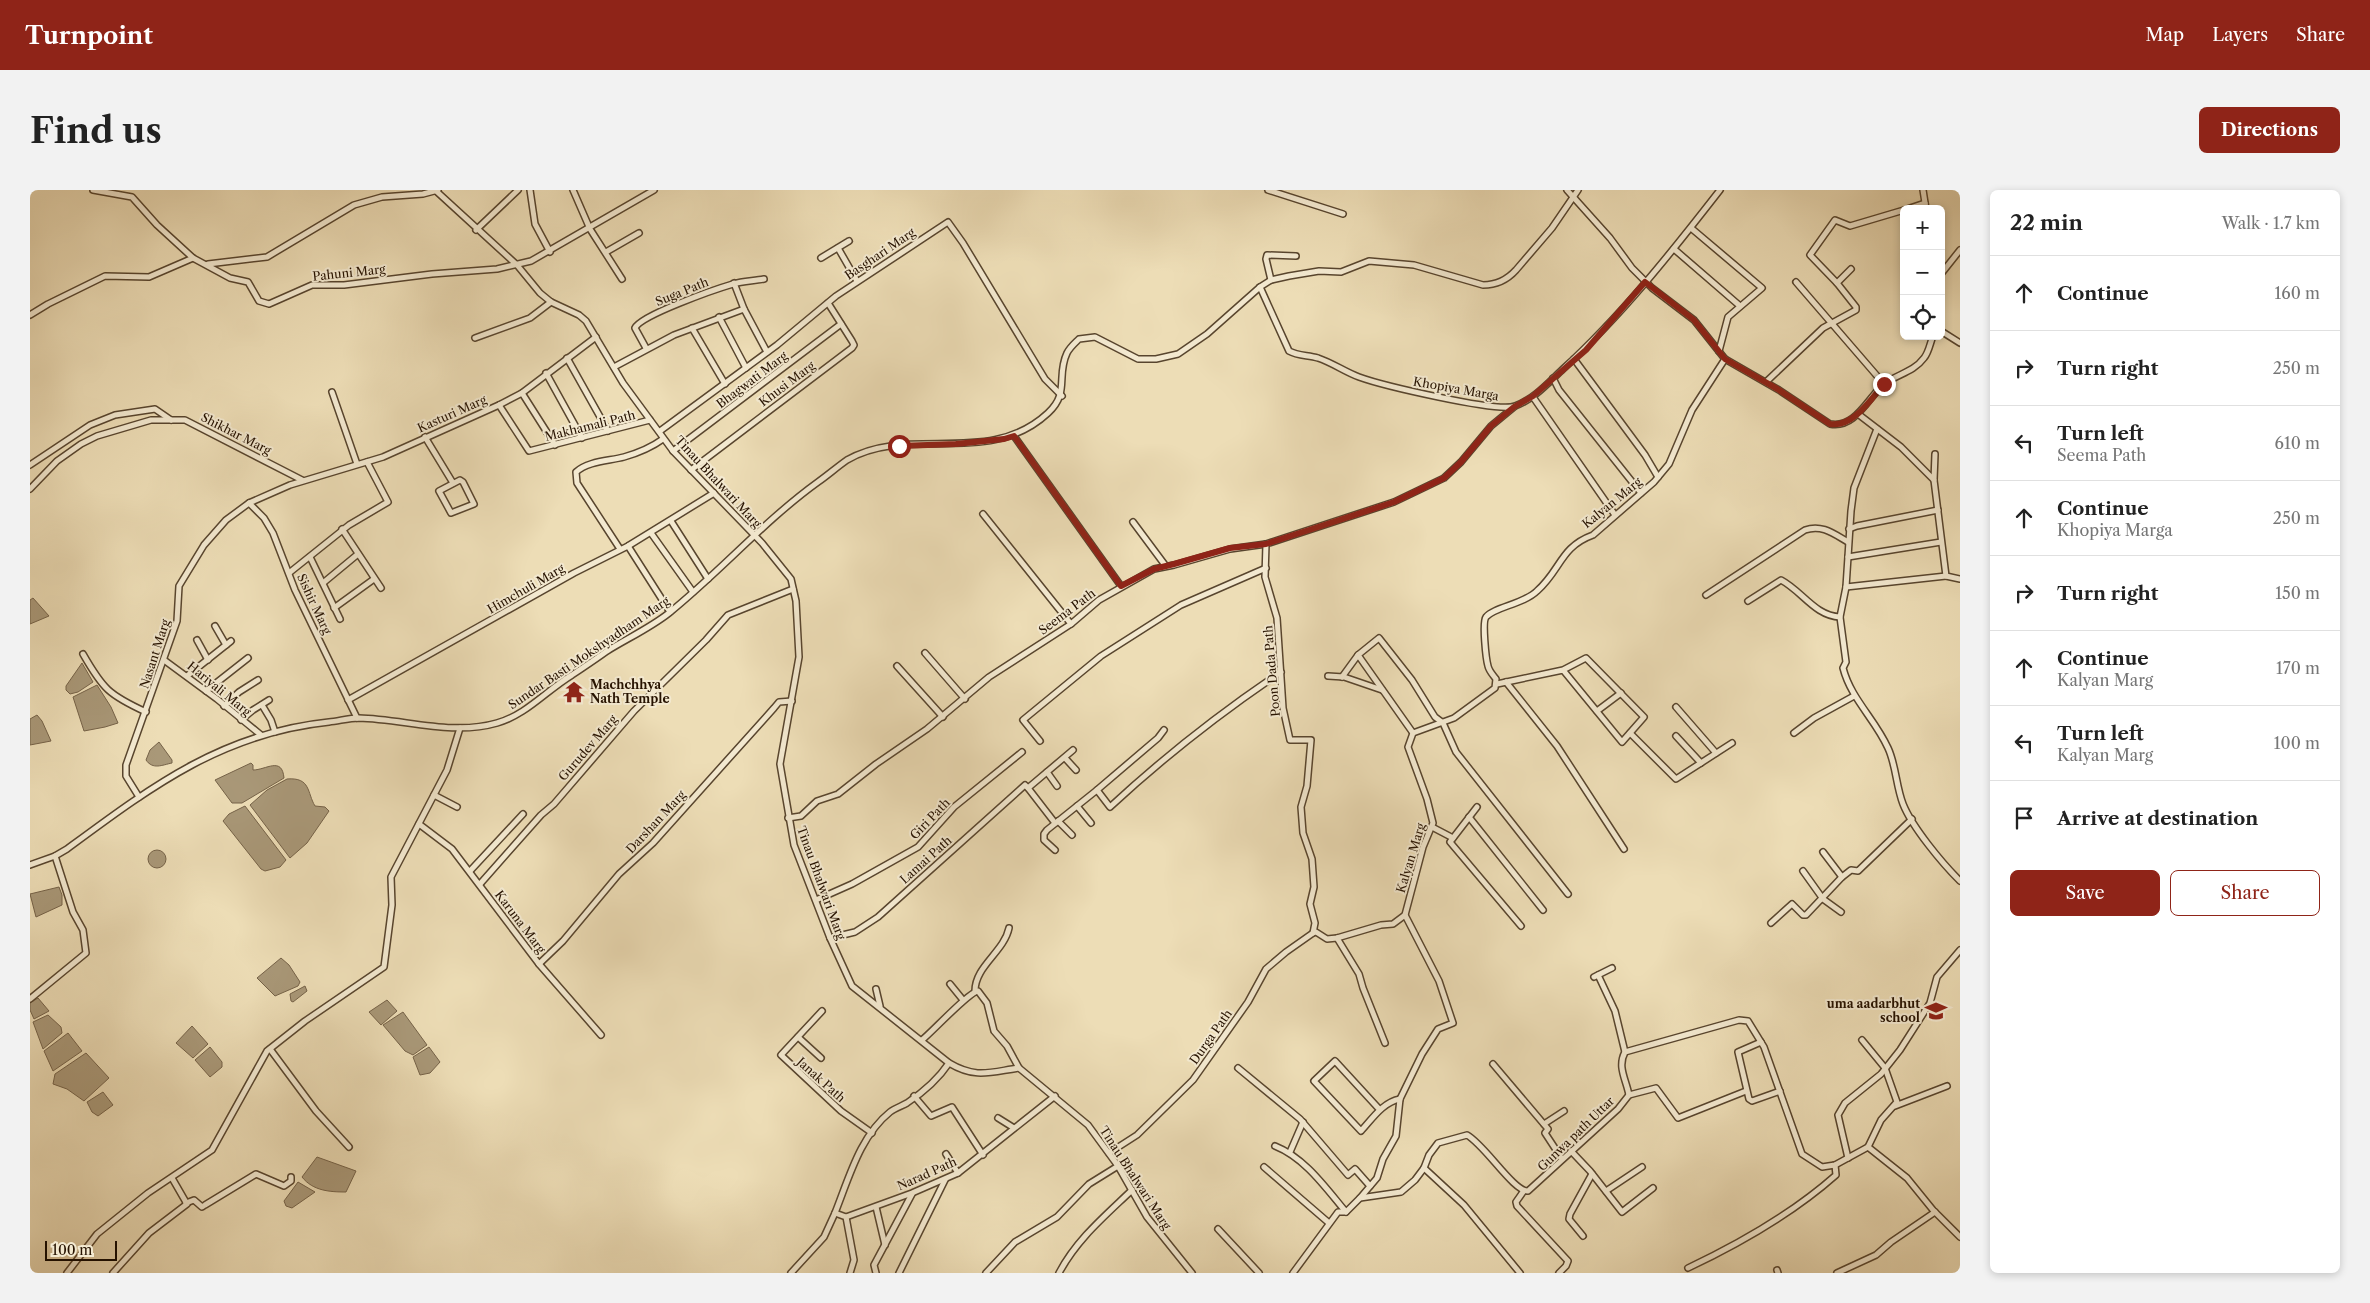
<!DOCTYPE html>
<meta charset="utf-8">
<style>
body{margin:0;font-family:"Libre Caslon Text",serif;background:#f2f2f2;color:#222}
.controls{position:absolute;right:15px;top:15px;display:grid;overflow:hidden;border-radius:8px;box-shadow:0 2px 8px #0003}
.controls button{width:45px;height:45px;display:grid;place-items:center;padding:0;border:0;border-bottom:1px solid #e0e0e0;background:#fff;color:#222;font:25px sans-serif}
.scale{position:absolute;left:15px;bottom:12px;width:72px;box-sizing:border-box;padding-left:5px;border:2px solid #261200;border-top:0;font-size:14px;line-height:18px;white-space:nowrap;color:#261200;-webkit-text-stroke:4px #f3e9d0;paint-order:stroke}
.stop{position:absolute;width:15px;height:15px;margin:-11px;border:4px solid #8f2418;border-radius:50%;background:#fff}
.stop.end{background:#8f2418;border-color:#fff;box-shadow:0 1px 5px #0008}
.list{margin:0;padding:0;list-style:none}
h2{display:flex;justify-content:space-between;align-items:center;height:65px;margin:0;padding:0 20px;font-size:21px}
h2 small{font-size:16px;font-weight:400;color:#767676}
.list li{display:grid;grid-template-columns:32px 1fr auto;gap:15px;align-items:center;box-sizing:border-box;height:75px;padding:0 20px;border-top:1px solid #e0e0e0}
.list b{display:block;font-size:19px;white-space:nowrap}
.list p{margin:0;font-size:16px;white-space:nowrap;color:#767676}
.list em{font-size:16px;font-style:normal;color:#767676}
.actions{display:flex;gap:10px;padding:15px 20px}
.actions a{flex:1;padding:11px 0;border:1px solid #8f2418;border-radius:8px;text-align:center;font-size:18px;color:#8f2418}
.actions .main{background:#8f2418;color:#fff}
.icon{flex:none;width:28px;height:28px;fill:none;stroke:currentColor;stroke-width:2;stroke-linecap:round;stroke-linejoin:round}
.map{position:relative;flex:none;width:1930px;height:1083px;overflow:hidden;border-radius:8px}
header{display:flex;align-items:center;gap:30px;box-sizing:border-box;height:70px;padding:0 25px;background:#8f2418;color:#fff}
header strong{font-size:24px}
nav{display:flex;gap:28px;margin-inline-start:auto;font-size:18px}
.intro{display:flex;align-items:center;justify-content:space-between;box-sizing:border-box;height:120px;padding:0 30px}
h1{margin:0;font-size:35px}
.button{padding:12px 22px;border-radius:8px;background:#8f2418;color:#fff;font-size:18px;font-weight:700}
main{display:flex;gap:30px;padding:0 30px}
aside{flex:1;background:#fff;border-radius:8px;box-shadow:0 2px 8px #0003}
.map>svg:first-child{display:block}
.water{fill:#a99878;stroke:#756248}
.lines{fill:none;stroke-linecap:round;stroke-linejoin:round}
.minor-casing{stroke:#58452e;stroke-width:8}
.minor{stroke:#f3e9d0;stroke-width:5}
.route{stroke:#8f2418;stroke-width:6}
.labels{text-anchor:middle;stroke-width:4;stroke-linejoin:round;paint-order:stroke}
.street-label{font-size:12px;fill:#261200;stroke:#f3e9d0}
.poi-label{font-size:12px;font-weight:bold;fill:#261200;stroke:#f3e9d0;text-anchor:start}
</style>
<header>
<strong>Turnpoint</strong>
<nav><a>Map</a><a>Layers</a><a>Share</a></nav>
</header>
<div class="intro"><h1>Find us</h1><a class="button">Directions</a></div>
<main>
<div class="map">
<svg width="1930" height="1083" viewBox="0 0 1930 1083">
<rect width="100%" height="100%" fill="#edddb6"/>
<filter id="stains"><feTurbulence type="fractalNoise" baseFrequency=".004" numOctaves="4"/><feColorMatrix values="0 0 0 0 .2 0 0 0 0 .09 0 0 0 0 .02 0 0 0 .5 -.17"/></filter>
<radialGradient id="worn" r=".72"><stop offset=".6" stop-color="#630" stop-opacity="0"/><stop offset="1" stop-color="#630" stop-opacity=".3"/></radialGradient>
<!-- water -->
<g class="water">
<path d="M3,408L19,426L0,434V410Z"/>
<path d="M52,473L63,492L48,502L40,504L36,500V496Z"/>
<path d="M67,495L81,517L88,533L75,537L54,541L43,507Z"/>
<path d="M7,525L12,531L21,551L0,555V529Z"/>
<path d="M129,552L142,570V573C132,575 123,580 116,570L120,560Z"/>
<path d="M221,573L223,575V580C236,580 252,566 254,588L212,613H202L185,590Z"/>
<path d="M257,589C281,587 277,603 285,616L295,617L299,621L277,653L260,668L220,615L237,600Z"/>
<path d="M215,616L256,670L250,677L235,681L231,679L193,631L199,624Z"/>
<circle cx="127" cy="669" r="9"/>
<path d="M29,697L32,705V715L6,727L0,704Z"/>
<path d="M251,768L259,775L270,792L268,796L245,806L227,788Z"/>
<path d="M275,796L277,801L263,812L261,811L260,804Z"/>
<path d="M8,808L19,821L4,829L0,820V813Z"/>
<path d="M357,810L367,821L351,835L339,822Z"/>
<path d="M373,822L397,855L383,865L375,861L353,835Z"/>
<path d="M18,825L31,837L32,843L13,859L3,832Z"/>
<path d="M162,836L178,854L163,868L146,853Z"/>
<path d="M38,843L52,861L23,881L14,861Z"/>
<path d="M180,857L192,872V877L180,887L165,870Z"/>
<path d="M399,857L410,872L400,883L390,885L383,867Z"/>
<path d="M56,863L79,888L54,911L37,899L23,894L25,884Z"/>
<path d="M73,902L83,915L68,926L62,922L57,912Z"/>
<path d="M287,967L326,981L316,1002C300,1002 283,1001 272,987Z"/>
<path d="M268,992L285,1002L262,1018L256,1016L254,1011Z"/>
</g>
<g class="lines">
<!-- minor casing -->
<g class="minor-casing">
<g id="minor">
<path d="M63,0L102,7L127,35L163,68L200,88L218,92L229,111L239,114L282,95H314L402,84L467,79L501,71L624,0"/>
<path d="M405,0L487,75L510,103L521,112L549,125L556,131L593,193L643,261L732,353L761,389L766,411L769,467L750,574L764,655L800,748L822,796L919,873C946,889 960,882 989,878L1058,935L1088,976L1117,1027L1162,1083"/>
<path d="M500,0L505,34L520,62"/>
<path d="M543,0L560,39L592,89"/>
<path d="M1238,0L1313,24"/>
<path d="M1537,0L1580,48L1602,78L1622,98L1664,130L1695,169"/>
<path d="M1893,0L1896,19"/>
<path d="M1877,19L1895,13"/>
<path d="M1661,38L1732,98L1698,127L1689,161"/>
<path d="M446,40L488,0"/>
<path d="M808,58L827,91"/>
<path d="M1644,59L1710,116"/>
<path d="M576,62L609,43"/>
<path d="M791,68L819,51"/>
<path d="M178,74L237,67L324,15L352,7L393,4L408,0"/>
<path d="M1911,84L1930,60"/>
<path d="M1241,90L1236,69L1237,65L1266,66"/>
<path d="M1766,92L1854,194"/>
<path d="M704,93L714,119"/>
<path d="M1807,93L1780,65L1805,30L1820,36L1874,20"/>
<path d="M1230,97L1259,161C1268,166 1278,165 1288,168C1303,173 1315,182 1329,187C1351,195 1468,223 1485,216C1504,209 1518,193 1533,179C1591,126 1641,63 1690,0"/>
<path d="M0,125L18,114L75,86L119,87L163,68"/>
<path d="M689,127L716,178"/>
<path d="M662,138L695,194"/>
<path d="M1911,141L1930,153"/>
<path d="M445,148L500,128L521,112"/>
<path d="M616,158L605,138C611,125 686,99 703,94C713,91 724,91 734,89"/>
<path d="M537,168L578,241"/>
<path d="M1544,169L1615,265L1628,287"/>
<path d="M584,177L644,145L714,119L737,162"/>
<path d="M516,183L552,248"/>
<path d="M1523,188L1529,200L1611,303"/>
<path d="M1736,192L1793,138L1826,120V117L1807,93L1821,79"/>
<path d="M302,202L327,274"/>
<path d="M492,203L525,255"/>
<path d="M1503,207L1585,325"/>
<path d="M469,215L499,261L620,230"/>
<path d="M1828,224L1871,257L1904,290L1916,386L1930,389"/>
<path d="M1847,239L1824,298L1821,321L1816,397L1810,427L1816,472L1813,478C1821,509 1845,529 1858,558C1866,575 1866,596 1873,614C1882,637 1912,673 1930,691"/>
<path d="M630,241L747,155L806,106L918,32L933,53L1015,189L1032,206"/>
<path d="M984,246L1091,396"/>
<path d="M395,247L423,293"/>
<path d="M643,261L811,134"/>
<path d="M0,275L60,235L85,225L125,219L141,230"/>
<path d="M661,280L822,158L824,155L822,151L798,113"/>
<path d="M430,290L433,292L444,314L421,323L409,301Z"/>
<path d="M1904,290L1905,264"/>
<path d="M0,299L27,271L51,254L67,246L121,230H155L272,290"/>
<path d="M219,313L234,328L243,343L265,400L327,528"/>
<path d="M953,324L1041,434"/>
<path d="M641,331L678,389"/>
<path d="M1103,332L1135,375"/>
<path d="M312,339L351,398"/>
<path d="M1819,339L1827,336L1908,320"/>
<path d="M621,343L663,402"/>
<path d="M598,356L640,422"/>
<path d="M590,359L547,293L546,282C558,271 579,271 594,267C608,263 622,257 633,249"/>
<path d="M280,367L310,429"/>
<path d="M1818,367L1911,352"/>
<path d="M259,383L319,335L358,312L337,272"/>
<path d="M293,393L328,364"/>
<path d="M1816,397L1916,386"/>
<path d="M1676,405L1775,340C1792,334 1804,344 1818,352"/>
<path d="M1718,411L1751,390C1772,401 1785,426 1810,427"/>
<path d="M304,418L344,389"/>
<path d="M185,436L196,455"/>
<path d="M167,450L178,470"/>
<path d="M895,463L935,509"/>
<path d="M53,464C73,499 79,505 116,522"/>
<path d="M134,470L187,509L231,545"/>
<path d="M867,476L913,527"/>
<path d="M157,486L201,451"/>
<path d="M1298,486L1314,487L1352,500"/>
<path d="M1312,487L1328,465"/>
<path d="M1476,492L1527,556L1594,659"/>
<path d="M1467,494L1533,480L1556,468L1614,527L1592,552L1533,480"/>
<path d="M176,501L218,468"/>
<path d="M318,510L544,383L598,356L684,303"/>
<path d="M232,515L241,530L245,542"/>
<path d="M194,516L209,502L228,490"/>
<path d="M1646,517L1686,563"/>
<path d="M1567,521L1591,503"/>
<path d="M211,530L223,520L239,510"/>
<path d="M1383,543L1328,465L1349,448L1382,490L1405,527L1413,533L1426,562L1538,704"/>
<path d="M1600,543L1646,589L1702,553"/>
<path d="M1764,543L1784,528L1824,506"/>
<path d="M1646,546L1671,573"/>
<path d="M1010,551L993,530L1071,466L1151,415L1236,378"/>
<path d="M1035,568L1046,580"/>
<path d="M1017,582L1027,596"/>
<path d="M1067,600L1128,548L1134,540"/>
<path d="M404,605L427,617"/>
<path d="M109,607L96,586V575L147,431L149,396L174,355L196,330L219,313L260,295L353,267L469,215L492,203L566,147"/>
<path d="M1047,616L1061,633"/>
<path d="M1447,617L1420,652L1491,736"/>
<path d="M1439,627L1513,720"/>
<path d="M758,628L771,626L787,611L808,604L846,574L897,539L959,487L1041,434L1069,410L1124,379L1144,375L1200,359L1236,354L1364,312L1414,288L1431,272L1461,236L1484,217"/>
<path d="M1028,631L1042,645"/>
<path d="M1025,633L998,598L1043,560"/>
<path d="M389,634L422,659L509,774L571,845"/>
<path d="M1402,637L1423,648"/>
<path d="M1025,660L1014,650V644L1017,640L1067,600L1080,617C1134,567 1190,523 1251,482"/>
<path d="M1793,662L1812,687"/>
<path d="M0,675L25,666L37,659C121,597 192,543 299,532C309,531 319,528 329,528C374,529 422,546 467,533C496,525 517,500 542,485C554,477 566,469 577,461C598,448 620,438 639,423C691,381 734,331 788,292C798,285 807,277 817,270C879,234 959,278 1018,223C1040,203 1026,186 1037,163C1040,157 1045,153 1049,149L1065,147L1108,169H1126L1148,164L1177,144L1230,97L1241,90L1259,86L1289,81L1311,82L1339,71L1384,75L1453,95C1467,95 1477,90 1486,80L1522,38L1548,0"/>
<path d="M440,681L493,624"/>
<path d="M1773,681L1793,709L1811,722"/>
<path d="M450,694L511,625L524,614L604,521L676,450L698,425L763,399"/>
<path d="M786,710L822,694L888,657L924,617L992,562"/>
<path d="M1741,733L1762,714L1773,725H1776L1812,687L1821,680L1828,681L1882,629"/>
<path d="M1283,743L1286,742L1297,749L1307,748L1351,735L1363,734L1375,725L1393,657L1403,633L1397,609L1378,557L1383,543L1424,528L1465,498L1466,489C1463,485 1459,481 1458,476C1456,469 1452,432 1456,427C1464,417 1494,414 1507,401C1531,380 1530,357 1563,345L1624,292L1639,274L1662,220L1695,169L1749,200L1800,234C1825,239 1838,208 1853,195C1866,184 1883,183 1894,168C1899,162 1900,153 1903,146"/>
<path d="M800,748L825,742L848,727L995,595L998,598"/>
<path d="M1307,748L1329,784L1333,798L1355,853"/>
<path d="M509,774L533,751L589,684L623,653L744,518L749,512L762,511"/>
<path d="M1568,785L1585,821L1595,862"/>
<path d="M1564,787L1582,778"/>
<path d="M920,794L933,810"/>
<path d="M846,799L850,816"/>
<path d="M945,801C945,776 974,762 979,738"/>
<path d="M0,809L56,763L53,740L43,722L25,666"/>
<path d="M792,821L751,865L811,921L842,943"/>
<path d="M768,847L791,868"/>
<path d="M892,850C903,841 939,802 948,801L957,813L964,841L977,856L989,878"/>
<path d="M1731,852L1708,862L1719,909L1722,911L1750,901"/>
<path d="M240,859L286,921L319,957"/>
<path d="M1463,874L1518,939L1515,943L1532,969"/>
<path d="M1208,878L1270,929L1318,985L1325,979L1340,996"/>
<path d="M1599,905L1626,898L1648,928L1716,901"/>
<path d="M884,906L901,926L922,917L953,965"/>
<path d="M1865,916L1917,896"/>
<path d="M1350,920L1305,871L1284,891L1331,941C1342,929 1353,912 1370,909"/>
<path d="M968,928L984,938"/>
<path d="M1514,934L1534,921"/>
<path d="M1245,956C1275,968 1295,997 1316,1022"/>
<path d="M1838,957L1877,988L1903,1020L1930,1047"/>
<path d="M1541,961L1560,981L1592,1022L1623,998"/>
<path d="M1260,962L1273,932"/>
<path d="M1079,963L1107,945L1163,890L1218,812L1236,779L1256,762L1283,743L1285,733L1280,714L1284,697L1282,669L1273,643L1271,617L1277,596L1281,550H1260L1253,518L1247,428L1235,387L1236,354"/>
<path d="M916,964L928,983"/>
<path d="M1818,968L1808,925L1815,913L1851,884L1870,860L1900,813L1907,787L1930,760"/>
<path d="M1234,977L1299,1033"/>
<path d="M1394,978L1434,1015L1490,1083"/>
<path d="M1576,1001L1612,977"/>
<path d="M1493,1002L1486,1012L1487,1016L1538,1071L1536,1076L1529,1083"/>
<path d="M1330,1008L1347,988L1353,969L1366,946L1370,909L1392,864L1408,839L1423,833L1409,791L1375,725"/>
<path d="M156,1013L164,1010L172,1017L175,1015L226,984L254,996L261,991V987"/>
<path d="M846,1017L855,1055"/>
<path d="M816,1027L882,1003L928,983L1025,906"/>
<path d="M1188,1039L1229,1083"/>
<path d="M1553,1046L1539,1029L1540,1024L1562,984"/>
<path d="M1658,1078C1711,1053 1762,1024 1806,985L1805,975"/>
<path d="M1747,1080L1748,1083"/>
<path d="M37,1083L67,1044L118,1003L182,960L237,861L275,831L354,777L362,715L361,687L417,580L430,538"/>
<path d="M83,1083L119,1043L157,1014L142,988"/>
<path d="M761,1083L794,1047L805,1023"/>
<path d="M820,1083L824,1070L816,1027L805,1023C819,988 830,946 860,922C865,918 872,916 877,913C892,903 909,888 919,873"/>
<path d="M846,1083L844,1075L882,1004"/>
<path d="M869,1083L915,990"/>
<path d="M956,1083L985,1052L1027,1027L1059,994L1088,976"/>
<path d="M1029,1083C1047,1049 1075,1026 1102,1000"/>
<path d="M1263,1083L1308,1022H1316L1330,1008L1371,1002L1385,990L1394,978L1399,965L1408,953L1437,945C1455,955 1484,1002 1498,1001L1588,919L1599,905C1596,889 1587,877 1595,862L1709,830L1718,831L1734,857L1772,964L1792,977L1805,975L1838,957L1851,930L1867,912L1855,878L1832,850"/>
<path d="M1807,1083L1846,1065L1861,1052L1905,1022"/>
</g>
</g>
<!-- minor -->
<use href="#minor" class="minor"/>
</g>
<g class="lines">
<!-- route -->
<path class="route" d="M869,256L926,254L974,249L984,246L1091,396L1124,379L1144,374L1200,358L1236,354L1279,340L1364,312L1414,288L1431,272L1461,236L1484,217L1503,206L1556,160L1615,92L1664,130L1695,169L1749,200L1800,234C1823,238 1841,209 1854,194"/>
</g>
<!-- icons -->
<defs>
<g id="temple-bare" transform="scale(1.725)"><path d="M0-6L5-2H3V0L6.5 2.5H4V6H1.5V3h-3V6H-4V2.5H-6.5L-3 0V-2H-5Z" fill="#8f2418" stroke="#f3e9d0" stroke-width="2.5" paint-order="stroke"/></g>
<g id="school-bare" transform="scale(1.725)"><path d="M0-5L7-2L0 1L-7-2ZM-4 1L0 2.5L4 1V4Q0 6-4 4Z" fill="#8f2418" stroke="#f3e9d0" stroke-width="2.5" paint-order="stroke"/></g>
</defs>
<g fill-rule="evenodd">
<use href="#temple-bare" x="544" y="502"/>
<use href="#school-bare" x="1906" y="821"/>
</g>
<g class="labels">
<!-- street labels -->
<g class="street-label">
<text transform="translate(850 64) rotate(-34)" y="4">Basghari Marg</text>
<text transform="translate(319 83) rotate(-6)" y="4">Pahuni Marg</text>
<text transform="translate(652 102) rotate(-22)" y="4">Suga Path</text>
<text transform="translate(722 190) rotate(-37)" y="4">Bhagwati Marg</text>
<text transform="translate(757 194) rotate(-37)" y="4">Khusi Marg</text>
<text transform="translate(1426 199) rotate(10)" y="4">Khopiya Marga</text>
<text transform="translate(422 224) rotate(-24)" y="4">Kasturi Marg</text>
<text transform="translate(560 236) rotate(-14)" y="4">Makhamali Path</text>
<text transform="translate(206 244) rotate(27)" y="4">Shikhar Marg</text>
<text transform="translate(688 292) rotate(47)" y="4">Tinau Bhalwari Marg</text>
<text transform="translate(1582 313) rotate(-39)" y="4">Kalyan Marg</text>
<text transform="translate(496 399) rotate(-30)" y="4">Himchuli Marg</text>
<text transform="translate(284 414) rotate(65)" y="4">Sishir Marg</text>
<text transform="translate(1037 422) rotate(-37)" y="4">Seema Path</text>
<text transform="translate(559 463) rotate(-34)" y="4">Sundar Basti Mokshyadham Marg</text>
<text transform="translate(125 464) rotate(-72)" y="4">Nasant Marg</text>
<text transform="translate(1242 481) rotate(-95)" y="4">Poon Dada Path</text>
<text transform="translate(189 499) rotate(39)" y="4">Hariyali Marg</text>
<text transform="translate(558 558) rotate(-49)" y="4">Gurudev Marg</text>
<text transform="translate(900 629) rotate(-46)" y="4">Giri Path</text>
<text transform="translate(626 632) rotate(-47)" y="4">Darshan Marg</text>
<text transform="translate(1381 668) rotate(-73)" y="4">Kalyan Marg</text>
<text transform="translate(896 670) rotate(-42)" y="4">Lamai Path</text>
<text transform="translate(791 693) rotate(70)" y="4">Tinau Bhalwari Marg</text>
<text transform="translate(490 732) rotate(53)" y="4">Karuna Marg</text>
<text transform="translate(1181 847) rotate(-55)" y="4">Durga Path</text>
<text transform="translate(791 890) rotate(42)" y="4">Janak Path</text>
<text transform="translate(1546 944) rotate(-44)" y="4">Gunwa path Uttar</text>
<text transform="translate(897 984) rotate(-24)" y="4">Narad Path</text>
<text transform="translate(1105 988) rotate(57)" y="4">Tinau Bhalwari Marg</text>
</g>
<!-- poi labels -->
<g class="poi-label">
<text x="560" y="499">Machchhya<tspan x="560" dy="14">Nath Temple</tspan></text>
<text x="1890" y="818" text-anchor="end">uma aadarbhut<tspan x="1890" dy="14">school</tspan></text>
</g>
</g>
<rect width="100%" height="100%" filter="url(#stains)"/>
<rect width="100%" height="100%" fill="url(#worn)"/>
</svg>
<div class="controls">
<button>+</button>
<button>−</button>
<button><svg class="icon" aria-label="locate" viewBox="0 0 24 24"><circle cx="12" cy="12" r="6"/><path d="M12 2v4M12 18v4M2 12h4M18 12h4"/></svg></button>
</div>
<div class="scale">100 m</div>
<div class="stop" style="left:869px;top:256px"></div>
<div class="stop end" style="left:1854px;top:194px"></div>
</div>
<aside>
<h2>22 min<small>Walk · 1.7 km</small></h2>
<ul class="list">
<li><svg class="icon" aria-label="ahead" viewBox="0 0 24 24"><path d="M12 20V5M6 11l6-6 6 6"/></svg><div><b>Continue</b></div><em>160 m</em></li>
<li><svg class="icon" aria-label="right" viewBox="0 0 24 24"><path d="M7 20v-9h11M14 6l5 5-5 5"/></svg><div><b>Turn right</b></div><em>250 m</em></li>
<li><svg class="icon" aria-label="left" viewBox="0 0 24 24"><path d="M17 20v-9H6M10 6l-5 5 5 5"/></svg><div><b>Turn left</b><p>Seema Path</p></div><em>610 m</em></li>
<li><svg class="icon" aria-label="ahead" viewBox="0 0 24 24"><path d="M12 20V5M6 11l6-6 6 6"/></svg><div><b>Continue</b><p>Khopiya Marga</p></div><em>250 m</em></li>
<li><svg class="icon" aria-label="right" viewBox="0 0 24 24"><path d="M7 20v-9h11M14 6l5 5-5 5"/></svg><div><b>Turn right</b></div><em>150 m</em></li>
<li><svg class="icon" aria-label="ahead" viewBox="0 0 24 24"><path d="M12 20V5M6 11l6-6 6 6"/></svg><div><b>Continue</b><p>Kalyan Marg</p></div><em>170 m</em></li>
<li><svg class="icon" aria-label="left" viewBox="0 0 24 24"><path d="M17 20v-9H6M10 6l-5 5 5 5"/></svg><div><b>Turn left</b><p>Kalyan Marg</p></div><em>100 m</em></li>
<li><svg class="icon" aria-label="arrive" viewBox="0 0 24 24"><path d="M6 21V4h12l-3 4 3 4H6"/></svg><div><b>Arrive at destination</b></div></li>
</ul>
<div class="actions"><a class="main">Save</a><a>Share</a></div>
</aside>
</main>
